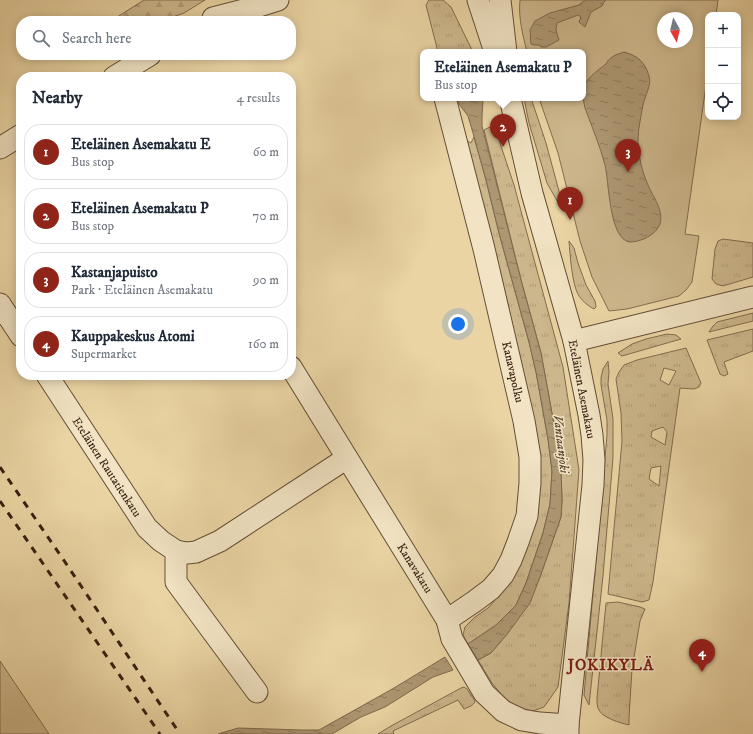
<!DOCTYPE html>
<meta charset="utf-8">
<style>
body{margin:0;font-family:"IM FELL DW Pica",serif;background:#f2f2f3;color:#1f2937}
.controls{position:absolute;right:12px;top:12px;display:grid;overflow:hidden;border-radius:8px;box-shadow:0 2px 10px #0003}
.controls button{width:36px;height:36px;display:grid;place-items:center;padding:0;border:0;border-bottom:1px solid #e0e1e3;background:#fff;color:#1f2937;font:20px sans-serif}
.compass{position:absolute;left:657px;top:12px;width:36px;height:36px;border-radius:50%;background:#fff;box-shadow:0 2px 10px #0003;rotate:172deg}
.you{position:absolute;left:458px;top:324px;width:14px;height:14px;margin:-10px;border:3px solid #fff;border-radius:50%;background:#1a73e8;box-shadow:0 0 0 6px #1a73e833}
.badge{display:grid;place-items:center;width:26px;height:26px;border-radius:50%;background:#8f2418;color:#fff;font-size:13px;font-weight:700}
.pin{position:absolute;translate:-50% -33px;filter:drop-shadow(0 1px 2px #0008)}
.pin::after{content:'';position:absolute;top:21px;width:14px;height:12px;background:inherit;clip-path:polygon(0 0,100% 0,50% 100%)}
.popup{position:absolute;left:420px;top:49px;width:166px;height:52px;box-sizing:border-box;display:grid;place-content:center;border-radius:8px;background:#fff;filter:drop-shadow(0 1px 3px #0005);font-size:13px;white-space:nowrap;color:#747a83}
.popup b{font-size:15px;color:#1f2937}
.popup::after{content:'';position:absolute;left:50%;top:100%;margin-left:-8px;border:8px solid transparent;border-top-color:#fff}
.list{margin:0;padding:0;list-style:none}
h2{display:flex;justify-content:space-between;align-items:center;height:52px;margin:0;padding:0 16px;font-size:17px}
h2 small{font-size:13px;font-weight:400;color:#747a83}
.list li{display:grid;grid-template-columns:26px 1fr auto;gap:12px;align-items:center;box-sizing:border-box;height:56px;margin:0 8px 8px;padding:0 8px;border:1px solid #e0e1e3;border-radius:16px}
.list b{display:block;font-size:15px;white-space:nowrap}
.list p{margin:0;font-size:13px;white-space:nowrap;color:#747a83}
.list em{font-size:13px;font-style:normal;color:#747a83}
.icon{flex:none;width:22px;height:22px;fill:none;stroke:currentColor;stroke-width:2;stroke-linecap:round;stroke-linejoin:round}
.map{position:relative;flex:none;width:753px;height:734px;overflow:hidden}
.search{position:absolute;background:#fff;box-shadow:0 2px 10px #0003;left:16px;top:16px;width:280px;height:44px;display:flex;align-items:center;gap:10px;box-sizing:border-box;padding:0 14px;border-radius:16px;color:#747a83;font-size:15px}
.panel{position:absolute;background:#fff;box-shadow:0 2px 10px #0003;left:16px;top:72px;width:280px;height:308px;border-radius:16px}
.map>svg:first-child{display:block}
.grass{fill:url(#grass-tufts);stroke:#826c4f;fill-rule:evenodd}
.forest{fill:url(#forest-firs);stroke:#826c4f}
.park{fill:#ccb68b;stroke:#826c4f;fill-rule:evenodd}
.water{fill:url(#water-ripples);stroke:#7e684c}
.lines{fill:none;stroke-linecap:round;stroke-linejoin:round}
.minor-casing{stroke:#644e37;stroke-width:23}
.minor{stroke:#f1e3c3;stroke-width:21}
.rail{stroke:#372113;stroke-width:3;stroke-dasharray:7 7;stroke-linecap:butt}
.labels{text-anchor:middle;stroke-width:3;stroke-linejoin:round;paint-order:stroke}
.street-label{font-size:12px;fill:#372113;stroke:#f1e3c3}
.water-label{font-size:13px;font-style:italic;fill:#604a34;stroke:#f1e3c3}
.district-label{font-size:16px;font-weight:bold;letter-spacing:1px;fill:#7a1f14;stroke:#f1e3c3}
</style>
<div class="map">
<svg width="753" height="734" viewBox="0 0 753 734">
<defs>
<pattern id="grass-tufts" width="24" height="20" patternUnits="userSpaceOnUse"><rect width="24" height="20" fill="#ccb68b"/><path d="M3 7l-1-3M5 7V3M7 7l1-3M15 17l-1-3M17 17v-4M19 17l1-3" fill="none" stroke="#b09c77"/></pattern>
<pattern id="forest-firs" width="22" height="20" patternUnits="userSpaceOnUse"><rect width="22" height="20" fill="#ccb68b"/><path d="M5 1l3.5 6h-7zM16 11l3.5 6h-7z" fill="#b09c77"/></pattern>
<pattern id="water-ripples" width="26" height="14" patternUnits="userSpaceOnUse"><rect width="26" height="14" fill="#ad9772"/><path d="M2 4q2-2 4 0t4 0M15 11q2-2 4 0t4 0" fill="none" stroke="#8e7b5c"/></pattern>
</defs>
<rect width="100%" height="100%" fill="#ead4a3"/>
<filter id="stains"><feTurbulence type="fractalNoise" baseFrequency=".005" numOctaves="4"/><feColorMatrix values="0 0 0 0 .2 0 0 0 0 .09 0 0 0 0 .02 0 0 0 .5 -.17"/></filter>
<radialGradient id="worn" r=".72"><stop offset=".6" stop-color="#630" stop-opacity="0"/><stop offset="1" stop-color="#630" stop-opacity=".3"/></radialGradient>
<!-- grass -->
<g class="grass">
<path d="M429,0H443L451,7L473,52H438L426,5Z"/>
<path d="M524,98H531L546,143L563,206H560L547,183L529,123Z"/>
<path d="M494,125L514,185L563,367L579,470L569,603L558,687L544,707L533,711L522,709L505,699L492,683L478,660L491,653L508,633L540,577L561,517L562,500L561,471L555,430L541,353L521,280L484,130Z"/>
<path d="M474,137L486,180L499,233L529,342L536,372L548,439L552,471L550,504L543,533L526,583L516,605L496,625L468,644L463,635L465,627L475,617L488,608L503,591L515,574L531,415L522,365L501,276L462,138L471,143Z"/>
<path d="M723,239L753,243V277L723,286L716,284L712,279L715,249L718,241Z"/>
<path d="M569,241L574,248L578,263L586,285L595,301L596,307L594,309C588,306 581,300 578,294C572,284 570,254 569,241Z"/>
<path d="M753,313V321L709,332L713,326L717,322Z"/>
<path d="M753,329V351L724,362L728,374L724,376L720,374L707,340Z"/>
<path d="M667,334L676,335L681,339L622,356L618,353L632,344L646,339Z"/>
<path d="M686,348L701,383L699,387L694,389L680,388L653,582L649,600L642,602L608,594L622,441L621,413L616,379L619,372L624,365L637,360ZM664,368L676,371L669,385L660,380ZM663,427L667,432L665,445L651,437L652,431ZM661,466L659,486L649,479L651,468Z"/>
<path d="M608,361L609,372L608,384L613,419V458L603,576L589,705L584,695L607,435V420L601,385V378L603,369Z"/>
<path d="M618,602L640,607L645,609L640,621L632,669L629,718V725C621,723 601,718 598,708C597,706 597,701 597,698L606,603Z"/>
<path d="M464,687L467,689L475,701C474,706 468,707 464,709L458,700L393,731L394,734H378L391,726L461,688Z"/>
</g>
<!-- forest -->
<path class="forest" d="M144,0H205L184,13L161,21H111Z"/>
<!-- park -->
<g class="park">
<path d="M520,0H718L716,15H708V71L685,234L699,236L692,282L686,290L679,296L627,309L609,311L592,277L580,241L558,153L539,98H583V52H527C523,36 518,17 520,0ZM663,18H687V42H663Z"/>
<path d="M0,661L49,734H0Z"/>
</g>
<!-- water -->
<g class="water">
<path d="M585,0H606L604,2L602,6L591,12L585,27L579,22L581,17L578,15L557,23L556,30L559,40L546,47H541L540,45H535L531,44C530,39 531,35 530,30L535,21L550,13L579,5Z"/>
<path d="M624,52C638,56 645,62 649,76C652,85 645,95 643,105C641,116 638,129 638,141C638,155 642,171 648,185C653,197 664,210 660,224C656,235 641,242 630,242C609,240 609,181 605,165C600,146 592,127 585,108C579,83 588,78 606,64C607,62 608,60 610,59C613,55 619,54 624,52Z"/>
<path d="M458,98H482L483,100L482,116V126L521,280L541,353L555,430L561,471L562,500L561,517L540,577L530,603L508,633L491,653L478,660L468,644L496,625L516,605L526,583L543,533L550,504L552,471L548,439L536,372L529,342L499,233L486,180L473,133L468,116L459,104Z"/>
<path d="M445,657L453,670L433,677L385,707L361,717L332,734H218L238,728L302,730H319L394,688Z"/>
</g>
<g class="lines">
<!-- minor casing -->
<g class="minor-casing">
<g id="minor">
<path d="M478,0L495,52"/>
<path d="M500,0L506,52"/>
<path d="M213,18L259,6L278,0"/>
<path d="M114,77L150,55"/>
<path d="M445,98L484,249L524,421L530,457V483L527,516L518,542L511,560L503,575L491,589L475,601L447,620"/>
<path d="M510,98L532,193L574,341L589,415L592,435L594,460L593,485L568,725V734"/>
<path d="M0,148L21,135"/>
<path d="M0,304L21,336"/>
<path d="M574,341L753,297"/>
<path d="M291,367L447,620L452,639L471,671L484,693L503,711L522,720L540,723L568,725"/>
<path d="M47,375L147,528L161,541L176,551V582L257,692"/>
<path d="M176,551L187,553L196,552L220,541L347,458"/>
</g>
</g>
<!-- minor -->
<use href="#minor" class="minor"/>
<!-- rail -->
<g class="rail">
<path d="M0,467L67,565L180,734"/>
<path d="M0,501L160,734"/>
</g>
</g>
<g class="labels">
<!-- street labels -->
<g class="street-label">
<text transform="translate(513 372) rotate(77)" y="4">Kanavapolku</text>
<text transform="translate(582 389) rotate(79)" y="4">Eteläinen Asemakatu</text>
<text transform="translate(107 467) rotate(57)" y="4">Eteläinen Rautatienkatu</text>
<text transform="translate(415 568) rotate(58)" y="4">Kanavakatu</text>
</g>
<!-- water labels -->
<g class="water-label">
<text transform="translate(562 444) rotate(83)" y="5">Vantaanjoki</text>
</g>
<!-- district labels -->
<g class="district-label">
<text x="611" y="670">JOKIKYLÄ</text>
</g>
</g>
<rect width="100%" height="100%" filter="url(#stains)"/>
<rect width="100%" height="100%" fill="url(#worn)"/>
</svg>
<div class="controls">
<button>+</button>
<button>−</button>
<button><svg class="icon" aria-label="locate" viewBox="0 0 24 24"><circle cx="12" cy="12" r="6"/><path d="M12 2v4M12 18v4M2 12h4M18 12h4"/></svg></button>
</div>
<svg class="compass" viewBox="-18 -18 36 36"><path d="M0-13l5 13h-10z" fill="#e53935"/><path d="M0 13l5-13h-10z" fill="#747a83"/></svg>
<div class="you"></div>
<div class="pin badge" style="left:570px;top:220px">1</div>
<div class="pin badge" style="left:503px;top:147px">2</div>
<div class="popup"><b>Eteläinen Asemakatu P</b>Bus stop</div>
<div class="pin badge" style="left:628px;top:172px">3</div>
<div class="pin badge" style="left:702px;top:672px">4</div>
<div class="search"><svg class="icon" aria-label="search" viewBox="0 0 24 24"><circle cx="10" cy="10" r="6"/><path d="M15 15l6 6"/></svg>Search here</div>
<section class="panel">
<h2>Nearby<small>4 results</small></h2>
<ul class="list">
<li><span class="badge">1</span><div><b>Eteläinen Asemakatu E</b><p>Bus stop</p></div><em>60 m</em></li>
<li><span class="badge">2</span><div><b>Eteläinen Asemakatu P</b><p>Bus stop</p></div><em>70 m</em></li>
<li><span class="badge">3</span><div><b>Kastanjapuisto</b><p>Park · Eteläinen Asemakatu</p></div><em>90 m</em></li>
<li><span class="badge">4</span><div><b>Kauppakeskus Atomi</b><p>Supermarket</p></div><em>160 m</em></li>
</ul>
</section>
</div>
